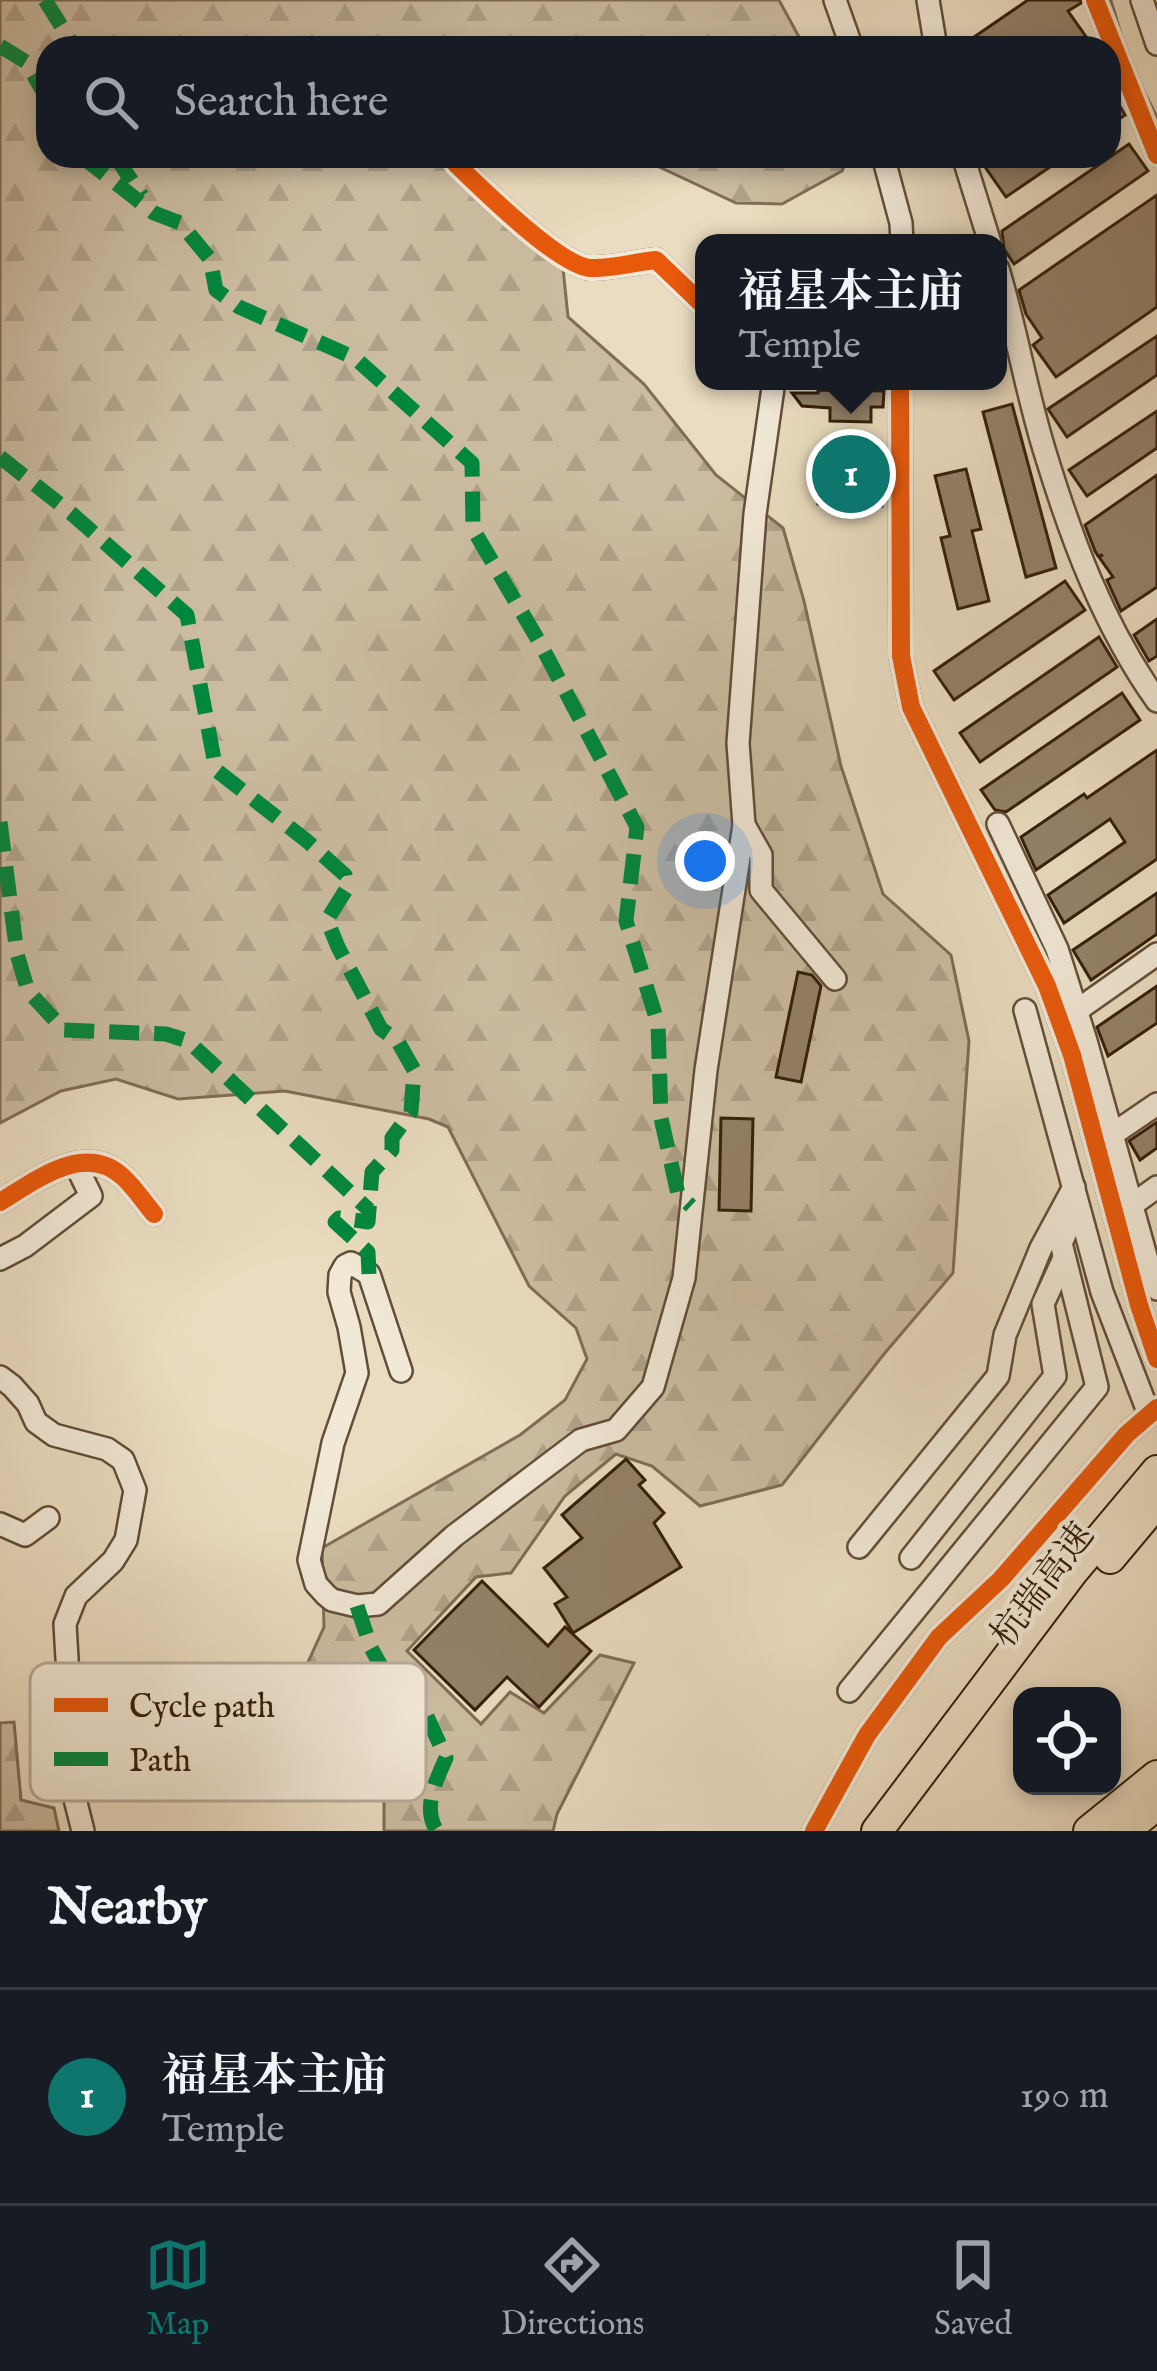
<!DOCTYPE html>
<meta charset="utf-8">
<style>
body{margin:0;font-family:"IM FELL English","Noto Serif SC",serif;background:#242831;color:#f1f3f6}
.controls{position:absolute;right:36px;bottom:36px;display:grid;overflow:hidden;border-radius:24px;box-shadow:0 6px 18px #0003}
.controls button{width:108px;height:108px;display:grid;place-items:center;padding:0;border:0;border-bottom:3px solid #363941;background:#171b24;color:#f1f3f6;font:60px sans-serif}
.you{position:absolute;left:705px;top:861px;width:42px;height:42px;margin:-30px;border:9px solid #fff;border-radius:50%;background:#1a73e8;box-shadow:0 0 0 18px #1a73e833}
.badge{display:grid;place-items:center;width:78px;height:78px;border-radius:50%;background:#0f766e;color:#fff;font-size:39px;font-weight:700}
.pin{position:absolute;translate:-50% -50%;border:6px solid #fff;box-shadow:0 3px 12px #0006}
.popup{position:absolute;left:695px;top:234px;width:312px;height:156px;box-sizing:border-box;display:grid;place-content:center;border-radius:24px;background:#171b24;filter:drop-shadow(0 3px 9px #0005);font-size:39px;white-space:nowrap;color:#9ea1a6}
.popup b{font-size:45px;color:#f1f3f6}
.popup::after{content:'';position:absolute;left:50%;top:100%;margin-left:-24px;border:24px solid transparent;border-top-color:#171b24}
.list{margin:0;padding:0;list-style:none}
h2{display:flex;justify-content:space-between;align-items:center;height:156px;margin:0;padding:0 48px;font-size:51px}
h2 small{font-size:39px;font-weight:400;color:#9ea1a6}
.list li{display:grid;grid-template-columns:78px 1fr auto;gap:36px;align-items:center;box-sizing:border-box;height:216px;padding:0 48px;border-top:3px solid #363941}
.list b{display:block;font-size:45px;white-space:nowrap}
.list p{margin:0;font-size:39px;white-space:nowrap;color:#9ea1a6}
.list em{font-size:39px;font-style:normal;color:#9ea1a6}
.icon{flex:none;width:66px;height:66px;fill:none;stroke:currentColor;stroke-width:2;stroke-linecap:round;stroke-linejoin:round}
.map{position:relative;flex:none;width:1157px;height:1831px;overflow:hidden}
.search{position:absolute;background:#171b24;box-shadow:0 6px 18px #0003;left:36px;right:36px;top:36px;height:132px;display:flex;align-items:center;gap:30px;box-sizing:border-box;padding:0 42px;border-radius:36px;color:#9ea1a6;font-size:45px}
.sheet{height:372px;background:#171b24}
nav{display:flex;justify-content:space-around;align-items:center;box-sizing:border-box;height:168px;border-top:3px solid #363941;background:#171b24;font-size:33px;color:#9ea1a6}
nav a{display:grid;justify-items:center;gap:6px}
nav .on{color:#0f766e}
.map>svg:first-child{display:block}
.forest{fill:url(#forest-firs);stroke:#806d56;stroke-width:3}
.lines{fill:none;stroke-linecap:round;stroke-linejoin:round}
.stream{stroke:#7c6952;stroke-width:4.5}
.building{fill:#938169;stroke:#341e0a;stroke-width:3}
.minor-casing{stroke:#624e38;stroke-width:26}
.highway-casing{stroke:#341e0a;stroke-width:34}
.minor{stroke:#f1e8d6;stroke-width:21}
.highway{stroke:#eadcc0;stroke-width:30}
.quiet{stroke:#00873e;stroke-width:15;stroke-dasharray:30 15;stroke-linecap:butt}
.cycleway-casing{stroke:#f1e8d6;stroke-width:26}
.cycleway{stroke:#e8590c;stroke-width:18}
.labels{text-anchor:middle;stroke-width:9;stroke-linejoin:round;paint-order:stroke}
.street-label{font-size:36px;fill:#341e0a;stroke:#f1e8d6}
.key{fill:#f1e8d6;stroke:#b8ab99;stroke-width:3}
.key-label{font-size:33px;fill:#341e0a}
</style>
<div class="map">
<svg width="1157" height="1831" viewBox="0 0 1157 1831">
<defs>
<pattern id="forest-firs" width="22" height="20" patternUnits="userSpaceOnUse" patternTransform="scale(3)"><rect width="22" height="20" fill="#cbbca1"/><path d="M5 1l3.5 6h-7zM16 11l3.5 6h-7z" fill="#afa189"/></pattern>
</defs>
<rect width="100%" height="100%" fill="#eadcc0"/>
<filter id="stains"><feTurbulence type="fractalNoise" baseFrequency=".00167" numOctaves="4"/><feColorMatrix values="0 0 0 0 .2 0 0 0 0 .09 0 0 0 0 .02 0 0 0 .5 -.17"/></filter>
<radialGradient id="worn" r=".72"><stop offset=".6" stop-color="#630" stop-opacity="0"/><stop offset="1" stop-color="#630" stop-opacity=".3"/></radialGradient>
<!-- forest -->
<g class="forest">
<path d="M0,0H779L805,48H48V156H436L483,202L563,268L568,317L644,384L716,475L783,528L804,601L841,766L883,894L951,955L969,1041L953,1273L884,1354L782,1485L700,1506L652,1466L616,1454L565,1496L511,1573L476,1577L407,1651L481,1724L510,1692L544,1713L600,1655L634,1663L557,1814L553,1831H384V1788L280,1791L260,1739L292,1709L304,1671L324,1627L322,1548L520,1435L565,1400L587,1359L576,1328L529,1286L448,1127L429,1119L285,1091L178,1099L116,1079L61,1091L0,1123Z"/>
<path d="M636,156H849L842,171L782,204L736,203Z"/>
<path d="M14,1722L21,1800L54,1808L59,1831H0V1723Z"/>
</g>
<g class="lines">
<!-- stream -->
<g class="stream">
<path d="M1110,0L1123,43"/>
<path d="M1138,81L1157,119"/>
</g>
</g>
<!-- building -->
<g class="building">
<path d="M1028,0H1080L1081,3L1068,11L1094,48H958Z"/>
<path d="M1109,87L1125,115L1109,126Z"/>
<path d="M1129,144L1148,171L1014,264L1004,249L1002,231Z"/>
<path d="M1001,156H1066L1006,197L985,167Z"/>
<path d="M1157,195V307L1056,377L1033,345L1042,338L1026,314L1019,290Z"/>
<path d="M1157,336V375L1067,437L1048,409Z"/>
<path d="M818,390L884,391L883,407H871V422L830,421V408L802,406L792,393H818Z"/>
<path d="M1012,404L1056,568L1026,577L983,412Z"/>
<path d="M1157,411V448L1087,496L1069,470Z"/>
<path d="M819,451H841L840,504H818Z"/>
<path d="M864,451L883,452L882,506H863Z"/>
<path d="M966,469L981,529L972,531L989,601L958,609L941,538L950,536L935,476Z"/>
<path d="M1157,475V587L1121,611L1107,580L1113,577L1099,557L1103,555L1098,556L1095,551L1085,525Z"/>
<path d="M1065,581L1085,610L954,700L934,671Z"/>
<path d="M1157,619V656L1149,661L1134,635Z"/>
<path d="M1099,637L1117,667L980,762L960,733Z"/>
<path d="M1122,693L1140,720L1006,812L995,810L981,790Z"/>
<path d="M1157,750V859L1064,923L1048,895L1125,842L1110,819L1036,870L1021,837L1084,794L1087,798Z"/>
<path d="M1157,893V934L1091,980L1073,950Z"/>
<path d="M798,972L812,975L821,986L801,1082L776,1077Z"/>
<path d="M1157,986V1023L1108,1056L1097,1027Z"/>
<path d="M721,1118L753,1119L751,1211L719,1210Z"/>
<path d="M1157,1122V1148L1140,1160L1129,1141Z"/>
<path d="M626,1459L645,1480L639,1485L664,1513L654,1523L681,1567L573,1633L555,1604L567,1597L544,1568L582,1538L562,1515Z"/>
<path d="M482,1581L548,1646L565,1627L591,1651L539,1707L507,1677L475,1710L414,1650Z"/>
</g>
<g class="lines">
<!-- minor casing -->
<g class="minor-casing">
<g id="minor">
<path d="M835,0L852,48"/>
<path d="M928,0L936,48"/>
<path d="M1095,0L1157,155"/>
<path d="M1142,0L1157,44"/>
<path d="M883,156L901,223L902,243"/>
<path d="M963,156L990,243"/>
<path d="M456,164C481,188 558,265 590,268C609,269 636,262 656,260L704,306"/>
<path d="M998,269C1016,329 1026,390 1044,449C1071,538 1103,625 1157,701"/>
<path d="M900,381L901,656L911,707L1047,986L1072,1055L1139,1305L1157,1359"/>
<path d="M998,824L1057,949L1086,1041L1149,1267L1157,1289"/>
<path d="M744,825L761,855V890L835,979"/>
<path d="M1025,1010L1102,1292L1149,1414"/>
<path d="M1076,1011L1157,954"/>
<path d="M1113,1134L1157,1104"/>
<path d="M0,1202C35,1181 85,1141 123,1177C134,1187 144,1202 154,1214"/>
<path d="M1132,1205L1157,1187"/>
<path d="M0,1259L25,1246L91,1196L76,1165"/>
<path d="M401,1371L369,1274L351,1263L345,1266L340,1275L339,1292L349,1327L357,1373L333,1443L309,1560L316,1584L326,1595L332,1600L357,1606L378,1604L454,1536L581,1440L616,1430L653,1387L684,1278L706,1070L744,825L738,743L755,514L774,381"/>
<path d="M0,1377L12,1386L28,1404L36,1422L54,1435L107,1449L123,1460L135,1490L126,1540L113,1561L76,1596L65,1624L75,1799L83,1831"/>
<path d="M0,1524L25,1535L48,1518"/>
<path d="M859,1547L998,1376L1005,1335L1041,1248L1074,1187"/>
<path d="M911,1558L1055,1376L1043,1304L1064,1258"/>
<path d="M849,1691L1097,1387L1061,1243L1078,1206"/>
<path d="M814,1831L867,1735L939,1637L1001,1579L1127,1434L1157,1408"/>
</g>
</g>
<!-- highway casing -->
<g class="highway-casing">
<g id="highway">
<path d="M1110,1558L1157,1502"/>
<path d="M877,1831L1073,1571L1157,1471"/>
<path d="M1089,1831L1157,1776"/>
<path d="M1124,1831L1157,1804"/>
</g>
</g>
<!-- minor -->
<use href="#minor" class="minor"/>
<!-- highway -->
<use href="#highway" class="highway"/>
<!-- quiet -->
<g class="quiet">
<path d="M45,0L75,48"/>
<path d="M0,46L26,62L48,100"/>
<path d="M81,156L154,213L180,223L210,259L216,290L239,307L355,358L472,463L473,529L541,645L637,827L626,921L658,1024L661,1118L678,1194L691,1206"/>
<path d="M115,156L142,196"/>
<path d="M0,457L71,513L187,615L216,770L307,841L345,875L347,888L327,920L338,947L381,1029L397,1040L414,1070L411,1112L392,1138V1150L372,1172L368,1222L339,1218L335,1222L368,1252L369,1274"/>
<path d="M0,822L17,954L28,991L64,1030L166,1034L188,1041L369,1210"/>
<path d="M357,1606L371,1648L391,1684L423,1708L446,1758C436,1780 422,1809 437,1831"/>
</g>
<!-- cycleway casing -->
<g class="cycleway-casing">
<g id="cycleway">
<path d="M1095,0L1157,155"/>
<path d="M456,164C481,188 558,265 590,268C609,269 636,262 656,260L704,306"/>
<path d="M900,381L901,656L911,707L1047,986L1072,1055L1139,1305L1157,1359"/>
<path d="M0,1202C35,1181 85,1141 123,1177C134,1187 144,1202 154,1214"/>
<path d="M814,1831L867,1735L939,1637L1001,1579L1127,1434L1157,1408"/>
</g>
</g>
<!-- cycleway -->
<use href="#cycleway" class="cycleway"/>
</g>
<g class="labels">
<!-- street labels -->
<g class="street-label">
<text transform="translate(1041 1584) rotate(-53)" y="13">杭瑞高速</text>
</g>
</g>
<!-- legend -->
<rect x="30" y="1663" width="396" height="138" rx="18" class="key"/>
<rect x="54" y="1698" width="54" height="14" fill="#e8590c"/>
<rect x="54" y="1752" width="54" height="14" fill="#00873e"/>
<g class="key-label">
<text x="129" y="1717">Cycle path</text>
<text x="129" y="1771">Path</text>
</g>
<rect width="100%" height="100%" filter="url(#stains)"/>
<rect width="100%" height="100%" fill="url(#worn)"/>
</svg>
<div class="controls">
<button><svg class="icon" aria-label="locate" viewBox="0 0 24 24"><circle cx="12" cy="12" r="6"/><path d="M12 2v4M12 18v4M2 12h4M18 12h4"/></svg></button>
</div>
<div class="you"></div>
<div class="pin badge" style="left:851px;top:474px">1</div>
<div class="popup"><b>福星本主庙</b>Temple</div>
<div class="search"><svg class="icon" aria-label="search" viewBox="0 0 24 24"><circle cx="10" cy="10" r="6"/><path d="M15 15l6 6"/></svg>Search here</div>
</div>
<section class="sheet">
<h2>Nearby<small></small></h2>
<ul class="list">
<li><span class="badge">1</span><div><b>福星本主庙</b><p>Temple</p></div><em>190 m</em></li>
</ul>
</section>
<nav>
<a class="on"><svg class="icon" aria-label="map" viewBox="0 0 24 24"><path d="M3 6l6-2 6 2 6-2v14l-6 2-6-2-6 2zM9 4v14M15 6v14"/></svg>Map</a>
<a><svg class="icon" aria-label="directions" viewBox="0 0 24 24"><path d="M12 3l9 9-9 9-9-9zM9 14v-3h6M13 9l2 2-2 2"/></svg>Directions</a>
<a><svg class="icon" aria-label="saved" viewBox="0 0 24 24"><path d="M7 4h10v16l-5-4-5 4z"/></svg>Saved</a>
</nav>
